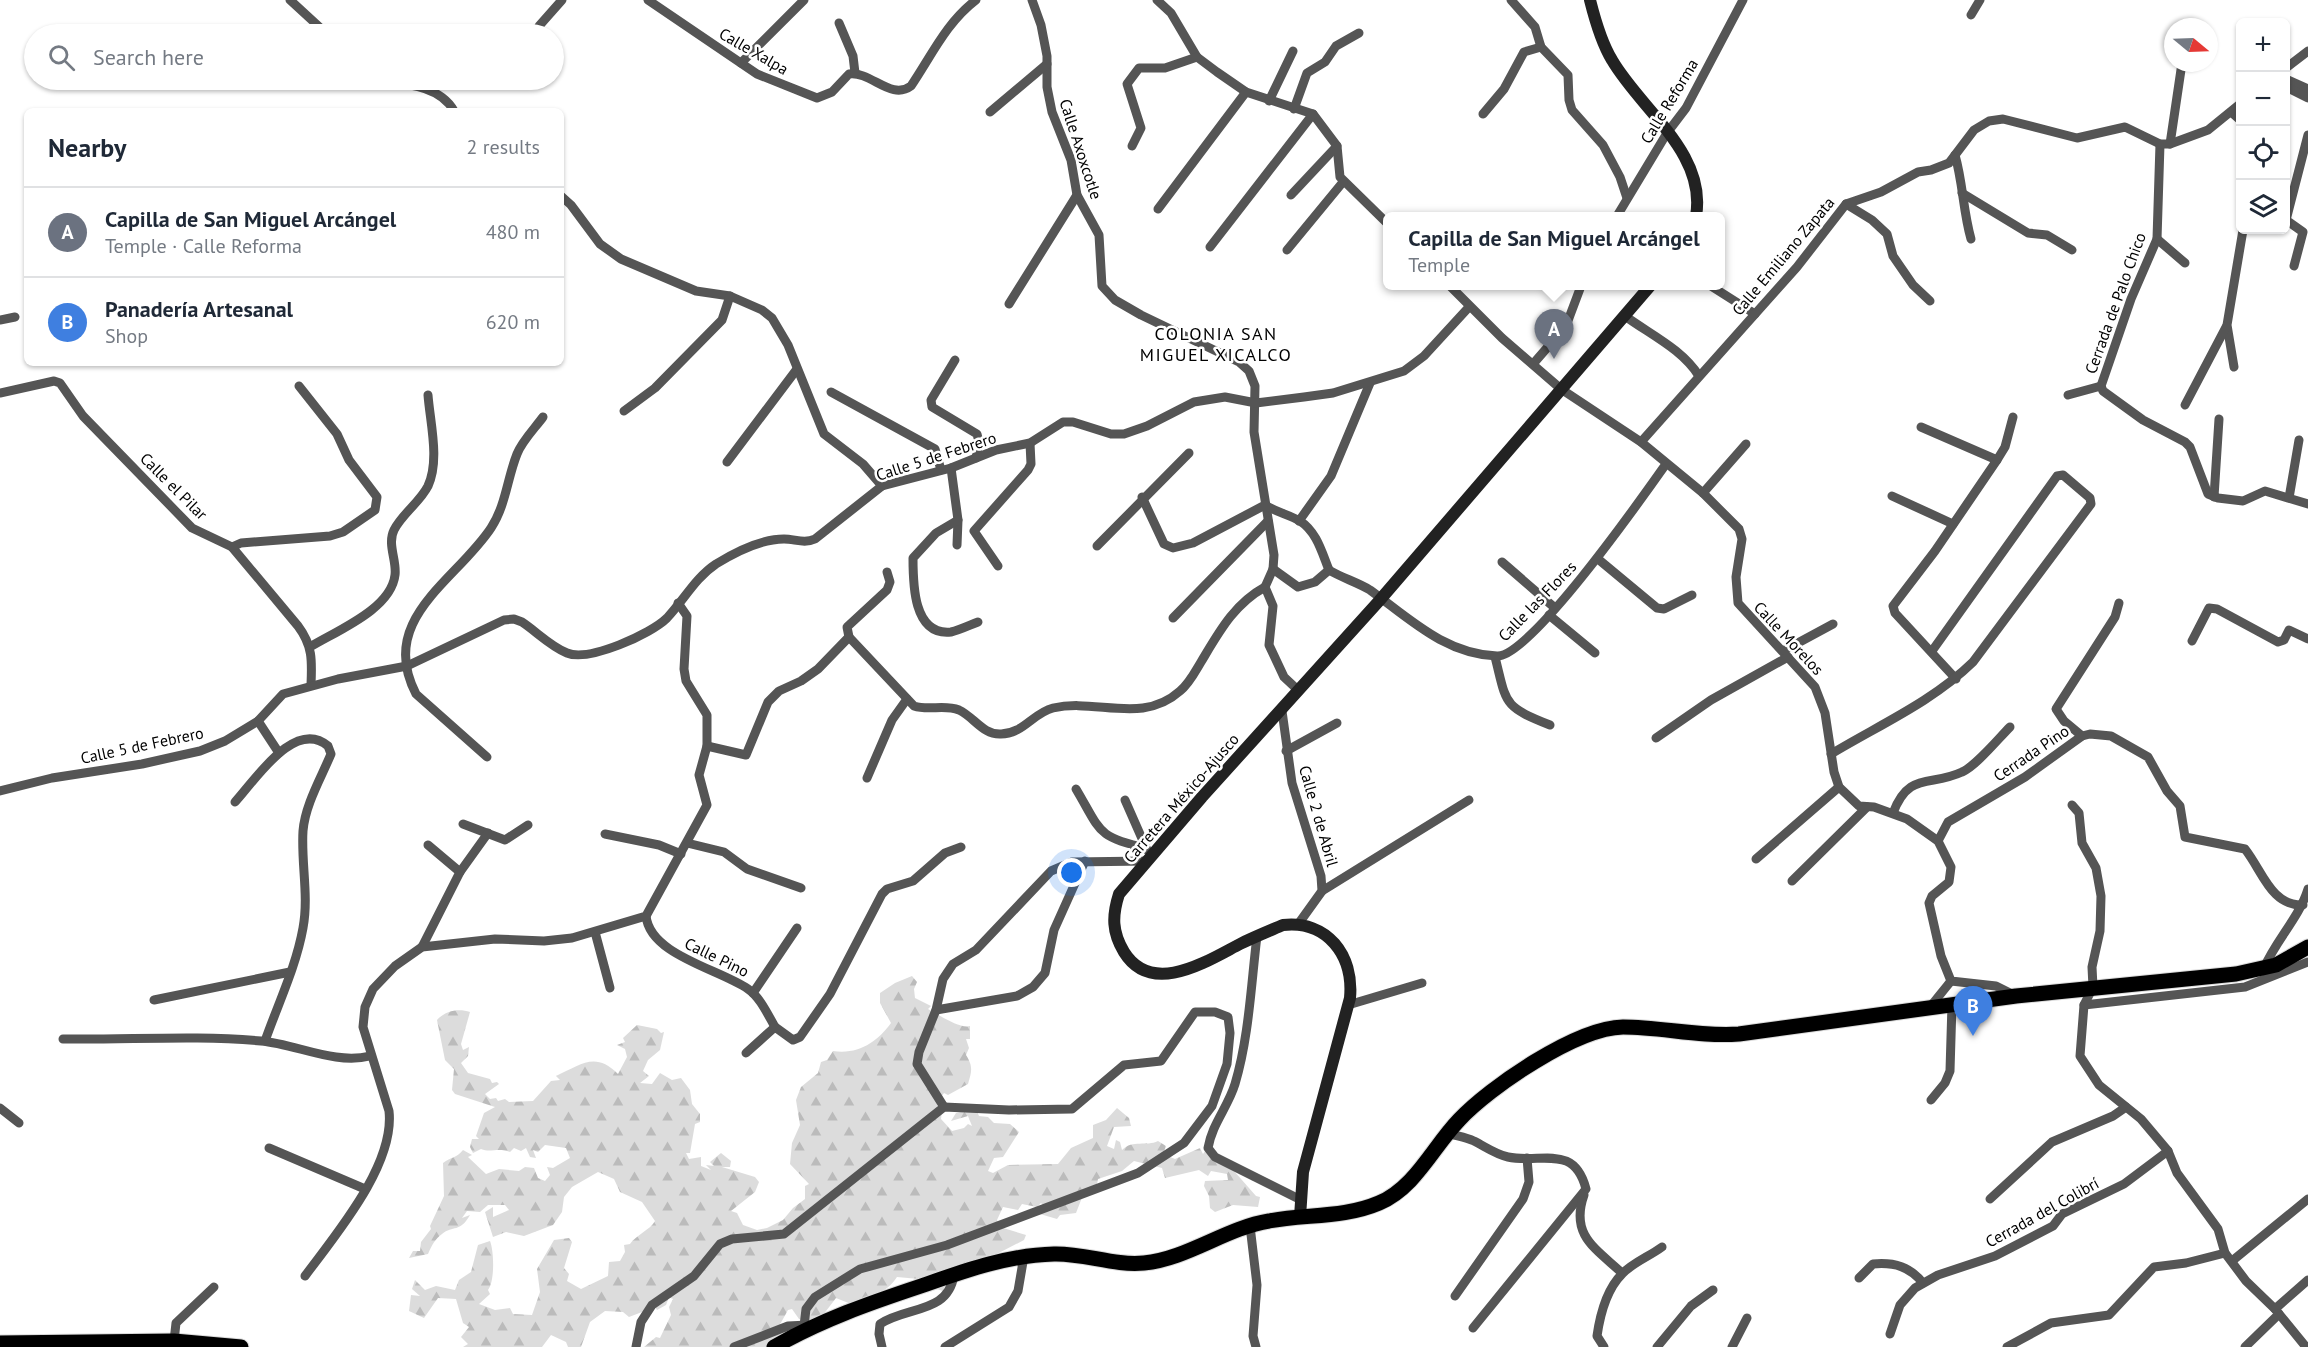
<!DOCTYPE html>
<meta charset="utf-8">
<style>
body{margin:0;font-family:"PT Sans",sans-serif;background:#f6f6f7;color:#1f2937}
.controls{position:absolute;right:18px;top:18px;display:grid;overflow:hidden;border-radius:9px;box-shadow:0 2px 4px #0004}
.controls button{width:54px;height:54px;display:grid;place-items:center;padding:0;border:0;border-bottom:2px solid #e0e1e3;background:#fff;color:#1f2937;font:30px sans-serif}
.compass{position:absolute;left:2164px;top:18px;width:54px;height:54px;border-radius:50%;background:#fff;box-shadow:0 2px 4px #0004;rotate:109deg}
.you{position:absolute;left:1072px;top:873px;width:21px;height:21px;margin:-15px;border:4px solid #fff;border-radius:50%;background:#1a73e8;box-shadow:0 0 0 9px #1a73e833}
.badge{display:grid;place-items:center;width:39px;height:39px;border-radius:50%;background:#111827;color:#fff;font-size:20px;font-weight:700}
.pin{position:absolute;translate:-50% -50px;filter:drop-shadow(0 2px 3px #0008)}
.pin::after{content:'';position:absolute;top:32px;width:21px;height:18px;background:inherit;clip-path:polygon(0 0,100% 0,50% 100%)}
.popup{position:absolute;left:1383px;top:212px;width:342px;height:78px;box-sizing:border-box;display:grid;place-content:center;border-radius:9px;background:#fff;filter:drop-shadow(0 2px 4px #0005);font-size:20px;white-space:nowrap;color:#747a83}
.popup b{font-size:22px;color:#1f2937}
.popup::after{content:'';position:absolute;left:50%;top:100%;margin-left:-12px;border:12px solid transparent;border-top-color:#fff}
.list{margin:0;padding:0;list-style:none}
h2{display:flex;justify-content:space-between;align-items:center;height:78px;margin:0;padding:0 24px;font-size:26px}
h2 small{font-size:20px;font-weight:400;color:#747a83}
.list li{display:grid;grid-template-columns:39px 1fr auto;gap:18px;align-items:center;box-sizing:border-box;height:90px;padding:0 24px;border-top:2px solid #e0e1e3}
.list b{display:block;font-size:22px;white-space:nowrap}
.list p{margin:0;font-size:20px;white-space:nowrap;color:#747a83}
.list em{font-size:20px;font-style:normal;color:#747a83}
.icon{flex:none;width:33px;height:33px;fill:none;stroke:currentColor;stroke-width:2;stroke-linecap:round;stroke-linejoin:round}
.map{position:relative;flex:none;width:2308px;height:1347px;overflow:hidden}
.search{position:absolute;background:#fff;box-shadow:0 2px 4px #0004;left:24px;top:24px;width:540px;height:66px;display:flex;align-items:center;gap:15px;box-sizing:border-box;padding:0 21px;border-radius:33px;color:#747a83;font-size:22px}
.panel{position:absolute;background:#fff;box-shadow:0 2px 4px #0004;left:24px;top:108px;width:540px;height:258px;border-radius:9px}
.map>svg:first-child{display:block}
.forest{fill:url(#forest-firs)}
.lines{fill:none;stroke-linecap:round;stroke-linejoin:round}
.primary-casing{stroke:#dbdbdb;stroke-width:17}
.street{stroke:#555;stroke-width:9}
.secondary{stroke:#222;stroke-width:12}
.primary{stroke:#000;stroke-width:15}
.labels{text-anchor:middle;stroke-width:5;stroke-linejoin:round;paint-order:stroke}
.street-label{font-size:16px;fill:#000;stroke:#fff}
.neighbourhood-label{font-size:18px;letter-spacing:1.5px;fill:#000;stroke:#fff}
</style>
<div class="map">
<svg width="2308" height="1347" viewBox="0 0 2308 1347">
<defs>
<pattern id="forest-firs" width="22" height="20" patternUnits="userSpaceOnUse" patternTransform="scale(1.5)"><rect width="22" height="20" fill="#dcdcdc"/><path d="M5 1l3.5 6h-7zM16 11l3.5 6h-7z" fill="#bbb"/></pattern>
</defs>
<rect width="100%" height="100%" fill="#fff"/>
<!-- forest -->
<path class="forest" d="M912,976L917,982L914,989L915,998L931,1006L928,1009C939,1015 960,1029 970,1026V1039H966L969,1048L966,1055C973,1066 972,1071 968,1084L948,1095L944,1093L938,1101L937,1110L942,1111L941,1119L952,1131L964,1128L968,1124L972,1126L968,1116L951,1121L956,1113L976,1109L979,1116L988,1117L994,1123L1010,1124L1019,1132L1003,1157L994,1158L988,1171L993,1173L1008,1165L1058,1164L1071,1148L1093,1138V1125L1106,1120L1117,1108L1129,1118L1131,1126L1114,1127L1107,1146L1114,1149L1116,1140L1120,1142L1122,1150C1133,1139 1146,1147 1158,1141L1166,1146L1163,1154L1175,1159L1200,1148L1203,1154L1208,1147L1227,1163L1256,1196L1260,1197L1258,1207L1233,1205L1215,1212L1210,1208L1209,1196L1204,1186L1205,1181L1228,1180L1227,1174L1211,1171L1208,1176L1199,1170L1165,1178L1162,1168L1134,1161L1122,1171L1098,1179L1097,1184L1083,1195L1076,1213L1060,1215L1057,1219L1040,1214L1044,1206L1041,1203L1037,1207L1022,1204L1018,1210L1003,1207L997,1220L1000,1227L1026,1235L1024,1240L993,1256L983,1257L982,1260L950,1277L943,1291L937,1289L930,1280L897,1277C887,1293 868,1298 851,1304L836,1298L823,1315L809,1322L799,1319L792,1309L788,1310L778,1328L785,1330L766,1347H644L656,1337L660,1338L671,1315L669,1307L673,1299L669,1297L666,1305L657,1310L655,1307L629,1317L623,1312L605,1311L590,1322L581,1347H568L566,1342L551,1335L542,1347H463L468,1344L461,1337L469,1327L463,1323L456,1299L438,1298L424,1318L409,1311L411,1295L420,1296L412,1289L415,1280L425,1290L436,1286L455,1290L459,1280L471,1272L478,1245L490,1241C494,1251 495,1281 488,1290L490,1294L479,1304L495,1310L510,1308L513,1314L532,1315L540,1292L537,1269L554,1240L569,1238L572,1242L564,1268L569,1274L567,1281L581,1289L608,1276L609,1262L620,1261L625,1252L624,1245L630,1244C636,1235 650,1230 655,1221L642,1202L620,1192L614,1179L598,1172L572,1187L564,1197L562,1212L553,1225L524,1236L506,1232L493,1237L485,1212L493,1207V1217L509,1210L505,1205H488L480,1212L467,1211L462,1218L470,1215C460,1233 453,1225 442,1234C435,1239 432,1245 428,1254L409,1258L413,1251H420L421,1242L431,1229L430,1226L444,1196L443,1163C451,1157 457,1158 463,1150L472,1155L468,1157L486,1174L499,1169L519,1171L525,1167L534,1168L538,1178L545,1181L550,1175L547,1167L553,1168L570,1158L566,1148L545,1145L538,1152L533,1150L536,1158L530,1157L526,1148L521,1151L514,1148L510,1152C498,1147 491,1153 481,1149L473,1153L470,1147L472,1139H479L476,1136L484,1113L495,1107L455,1094L452,1090L454,1069L445,1060L437,1020C445,1011 458,1008 470,1012L461,1044L463,1050L469,1047L468,1056L461,1063L468,1073L490,1079L492,1083L497,1082L499,1084L485,1094L490,1099L496,1098L498,1101L505,1099L509,1102L533,1101L551,1081L560,1080L556,1076C581,1065 595,1051 618,1074L627,1057L625,1049L617,1045L625,1042L623,1038L637,1025L657,1029L661,1033L664,1032L660,1050L648,1060L643,1071L649,1076L640,1083L652,1084L660,1073L672,1080L681,1078L690,1090L692,1104L700,1114V1122L695,1124L690,1153H686L689,1159L701,1157V1166L711,1170L706,1165L714,1166L710,1162L721,1153L731,1161L730,1167H722L755,1177L759,1182L755,1192L731,1211L737,1213L743,1225L757,1230L767,1228L783,1220L793,1208L805,1199V1186L809,1184L790,1164L792,1143L800,1125L796,1100L801,1087L818,1073L821,1062L827,1060L833,1051C859,1055 878,1041 891,1023L880,1003V993L895,983Z"/>
<g class="lines">
<!-- primary casing -->
<g class="primary-casing">
<g id="primary">
<path d="M0,1343L174,1341L241,1347"/>
<path d="M774,1347C821,1320 870,1303 921,1286C964,1271 1008,1255 1054,1254C1084,1253 1114,1266 1144,1263C1187,1259 1226,1228 1269,1221C1306,1214 1344,1218 1379,1203C1415,1188 1433,1147 1459,1120C1490,1087 1576,1028 1623,1027C1662,1027 1699,1037 1739,1034L2016,996L2236,974L2276,965L2308,947"/>
</g>
</g>
<!-- street -->
<g class="street">
<path d="M290,0L327,34"/>
<path d="M648,0L757,74L817,98L832,92L849,74C871,71 891,101 911,86C932,55 946,23 976,0"/>
<path d="M1032,0L1041,25L1047,56V87L1052,112L1071,160L1077,195L1099,235L1102,286L1115,300L1141,315L1239,362L1249,371L1255,386L1254,432L1274,555L1273,569L1265,587L1273,606L1269,645L1284,677L1299,691"/>
<path d="M1157,0L1171,13L1197,57L1217,72L1246,92L1313,114L1337,146L1340,177L1388,224"/>
<path d="M1511,0L1535,27L1541,47L1568,75L1569,100L1572,110L1603,145L1620,177L1627,198"/>
<path d="M1971,15L1980,0"/>
<path d="M839,23L853,56L855,73"/>
<path d="M539,26L562,0"/>
<path d="M741,63L804,0"/>
<path d="M2286,68L2308,51"/>
<path d="M2286,79L2308,89"/>
<path d="M374,80C401,84 439,84 454,111"/>
<path d="M2286,87L2308,98"/>
<path d="M1269,101L1293,51"/>
<path d="M1294,109L1307,73L1325,62L1336,46L1359,33"/>
<path d="M990,112L1047,64"/>
<path d="M2231,112L2240,120"/>
<path d="M1483,114L1504,89L1524,52L1541,47"/>
<path d="M2160,144L2157,239L2131,299L2101,386L2103,391L2143,420L2185,442L2190,447L2208,494L2218,498L2243,501L2265,491L2308,504"/>
<path d="M2170,144L2182,63"/>
<path d="M1132,146L1141,128L1127,84L1139,68H1165L1197,57"/>
<path d="M1955,155C1963,183 1963,211 1971,239"/>
<path d="M1962,193L2028,233L2047,235L2072,250"/>
<path d="M1291,195L1337,146"/>
<path d="M561,196L571,205L600,244L621,259L696,291L730,296L762,310L772,318L788,345L824,434L863,464L882,486"/>
<path d="M1846,204L1872,220L1887,234L1893,256L1913,285L1930,301"/>
<path d="M1158,209L1246,92"/>
<path d="M1617,216L1667,133L1686,108L1743,0"/>
<path d="M2157,239L2185,263"/>
<path d="M1210,247L1313,114"/>
<path d="M1287,250L1343,182"/>
<path d="M2294,266L2303,232L2286,220L2308,135"/>
<path d="M1450,286L1502,338L1561,389L1641,442L1703,493L1739,529L1742,539L1736,577L1738,603L1815,687L1825,713L1834,772L1839,787L1859,806L1874,807L1907,819L1938,841L1951,867L1949,882L1932,896L1929,903L1941,956L1951,981L1996,986L2014,995"/>
<path d="M1711,286L1755,314"/>
<path d="M1009,304L1077,195"/>
<path d="M1625,316C1651,335 1682,349 1699,376"/>
<path d="M0,320L15,317"/>
<path d="M955,360L931,400L932,407L977,434L979,442L976,458"/>
<path d="M1533,364L1566,326L1581,286"/>
<path d="M2234,367L2227,325L2243,230"/>
<path d="M831,392L935,449L941,470"/>
<path d="M0,393L54,381L60,383L83,416L192,528L232,547L298,626C313,646 312,661 311,685"/>
<path d="M2068,395L2101,386"/>
<path d="M2185,405L2226,327"/>
<path d="M624,411L655,388L722,320L730,296"/>
<path d="M1921,427L1997,460"/>
<path d="M1641,442L1797,267L1846,204L1881,192L1918,172L1931,170L1949,163L1974,130L1989,121L2003,119L2077,138L2125,127L2160,144H2170L2208,130L2240,104"/>
<path d="M727,462L797,369"/>
<path d="M951,468L958,520L957,545"/>
<path d="M1703,493L1746,444"/>
<path d="M1892,496L1953,524"/>
<path d="M1142,497L1164,544L1173,548L1193,543L1265,505C1276,512 1290,515 1300,521C1317,532 1322,553 1329,570"/>
<path d="M2214,497L2219,419"/>
<path d="M2289,498L2299,440"/>
<path d="M958,520L936,533L913,558C913,583 913,636 951,632C960,630 970,625 978,622"/>
<path d="M1299,521L1331,476L1370,383"/>
<path d="M1097,546L1189,453"/>
<path d="M232,547L241,543L330,536L343,532L375,510L377,497L349,460L337,434L299,386"/>
<path d="M1598,559L1657,608L1664,609L1692,595"/>
<path d="M1502,562L1555,608"/>
<path d="M998,566L974,531L1028,470L1031,464L1030,443"/>
<path d="M1273,569L1298,587L1315,582L1329,570"/>
<path d="M1329,570C1342,578 1357,582 1370,590C1410,619 1445,654 1497,656C1530,658 1644,495 1666,464"/>
<path d="M1549,615L1595,653"/>
<path d="M1173,618L1268,521"/>
<path d="M849,637L847,627L887,590L890,582L887,572"/>
<path d="M2192,641L2209,608L2217,609L2278,642L2284,640L2289,630L2308,639"/>
<path d="M310,647C338,630 391,609 395,575C397,561 387,544 394,530C402,514 420,502 428,486C440,460 430,422 428,395"/>
<path d="M1783,651L1833,624"/>
<path d="M1495,657C1507,704 1502,706 1550,725"/>
<path d="M1956,679L1895,613L1893,606L1935,551L1997,460L2005,447L2013,417"/>
<path d="M1282,711L1292,783L1321,876L1322,891L1299,923"/>
<path d="M258,721L279,753"/>
<path d="M2082,736L2064,721L2056,709L2115,617L2119,603"/>
<path d="M1656,738L1711,700L1788,657"/>
<path d="M707,746L746,755L768,702L779,691L801,681L818,669L849,637L914,706C929,711 944,704 959,710C974,717 983,735 1001,734C1023,734 1033,713 1053,708C1097,698 1142,725 1180,691C1189,684 1195,672 1201,662C1219,632 1234,604 1265,587"/>
<path d="M1286,751L1337,723"/>
<path d="M1831,754C1879,725 1932,702 1973,662L2091,504L2090,498L2063,475L2057,476L1932,651"/>
<path d="M487,757L416,694C377,619 456,581 491,528C506,505 507,479 517,454C522,441 535,428 543,417"/>
<path d="M867,778L892,720L907,699"/>
<path d="M1076,789C1101,831 1096,837 1146,848"/>
<path d="M0,791L52,778L142,764L200,751L225,741L258,721L283,694L338,679L407,666L504,620L514,619L522,622C537,632 550,646 567,653C589,662 651,634 667,618C684,600 695,578 716,564C734,553 762,539 784,539C795,539 804,544 815,539L882,486L951,468L996,450L1030,443L1063,422H1073L1111,434H1124L1147,426L1194,402L1225,397L1256,403L1304,397L1333,393L1404,371L1424,356L1469,307"/>
<path d="M1125,800L1147,850"/>
<path d="M235,802C256,779 295,718 328,746L331,754C321,778 305,805 303,831C301,863 309,896 303,928C296,967 278,1004 265,1041"/>
<path d="M2072,805L2079,813L2082,843L2096,868L2101,896L2100,931L2092,967L2093,987L2084,1005L2080,1056L2099,1085L2141,1119L2168,1151L2177,1173L2218,1229L2225,1253L2246,1281L2275,1309L2306,1347"/>
<path d="M1893,813C1909,771 1930,787 1962,772C1976,766 1998,739 2010,727"/>
<path d="M463,824L505,840L528,825"/>
<path d="M605,834L659,845L681,854"/>
<path d="M1938,841L1948,822L2025,777L2082,736L2090,734L2111,736L2148,757L2167,791L2180,806L2185,837L2245,849C2263,872 2271,906 2303,905"/>
<path d="M687,843L724,852L747,869L801,888"/>
<path d="M1756,859L1839,787"/>
<path d="M460,872L488,833"/>
<path d="M1792,881L1867,807"/>
<path d="M1322,891L1469,800"/>
<path d="M646,916C650,955 719,969 748,989C760,997 768,1015 775,1027"/>
<path d="M595,932L610,988"/>
<path d="M1257,936C1251,985 1249,1037 1235,1084C1228,1107 1212,1124 1208,1148L1215,1157L1301,1200"/>
<path d="M422,947L460,872L428,845"/>
<path d="M2264,968C2276,940 2299,918 2308,889"/>
<path d="M753,993L797,928"/>
<path d="M154,1000L290,972"/>
<path d="M1348,1005L1422,983"/>
<path d="M2084,1005L2245,987L2308,962"/>
<path d="M1930,1007L1951,981"/>
<path d="M936,1010L1017,996L1033,987L1045,973L1054,930L1085,861"/>
<path d="M63,1039C129,1040 196,1035 261,1041C296,1044 335,1065 370,1056"/>
<path d="M746,1053L775,1027L793,1040L800,1037L830,994L882,894L887,889L913,881L945,853L961,847"/>
<path d="M1931,1100L1945,1083L1950,1071L1952,1004"/>
<path d="M944,1107L917,1064L919,1052L936,1010L943,979L953,964L976,950L1051,871L1072,862L1147,861"/>
<path d="M0,1108L19,1123"/>
<path d="M1447,1133C1456,1136 1465,1137 1474,1141C1486,1147 1495,1154 1508,1157C1541,1164 1574,1143 1586,1189L1473,1328"/>
<path d="M269,1148L365,1189"/>
<path d="M1584,1195C1570,1235 1595,1248 1622,1273"/>
<path d="M1990,1199L2052,1142L2113,1116L2126,1107"/>
<path d="M1250,1226L1257,1285L1253,1336L1256,1347"/>
<path d="M2232,1261L2308,1199"/>
<path d="M305,1276C336,1234 395,1165 389,1111L363,1027L365,1007L373,989L395,966L422,947L495,939L544,941L572,938L646,916L707,805L699,775L707,746V715L686,681L684,669L687,616L678,603"/>
<path d="M1859,1278L1873,1264C1895,1262 1910,1267 1923,1283"/>
<path d="M1455,1296L1523,1199L1529,1182L1527,1158"/>
<path d="M2275,1309L2308,1280"/>
<path d="M1890,1334L1900,1305L1915,1288L1938,1275L1995,1256L2053,1226L2062,1214L2124,1184L2168,1151"/>
<path d="M174,1341L176,1323L214,1287"/>
<path d="M636,1347L641,1322L652,1305L694,1276L720,1244L732,1239L784,1234L944,1107L1009,1110L1072,1109L1124,1065L1161,1061L1195,1012H1215L1228,1017L1230,1033L1227,1064L1212,1106L1184,1143L1138,1173L947,1245L860,1269L815,1297L806,1309L804,1326"/>
<path d="M734,1347L788,1326L808,1325"/>
<path d="M882,1347L879,1334L880,1324C907,1306 948,1314 954,1275"/>
<path d="M945,1347L1009,1307L1018,1291L1024,1256"/>
<path d="M1604,1347L1597,1336C1600,1315 1606,1290 1622,1274C1632,1263 1650,1256 1662,1247"/>
<path d="M1657,1347L1691,1306L1713,1290"/>
<path d="M1732,1347L1747,1318"/>
<path d="M2007,1347L2051,1323L2109,1315L2154,1267L2186,1263L2225,1253"/>
<path d="M2245,1347L2279,1314"/>
</g>
<!-- secondary -->
<g class="secondary">
<path d="M1590,0C1595,20 1601,42 1612,60C1641,110 1707,153 1696,216"/>
<path d="M1300,1217L1303,1172L1350,998C1354,955 1327,920 1283,925C1269,931 1254,937 1240,944C1207,961 1152,997 1124,952C1112,932 1112,916 1119,894L1202,797L1379,601L1650,286"/>
</g>
<!-- primary -->
<use href="#primary" class="primary"/>
</g>
<g class="labels">
<!-- street labels -->
<g class="street-label">
<text transform="translate(754 51) rotate(30)" y="6">Calle Xalpa</text>
<text transform="translate(1669 101) rotate(-59)" y="6">Calle Reforma</text>
<text transform="translate(1081 149) rotate(72)" y="6">Calle Axoxcotle</text>
<text transform="translate(1783 256) rotate(-50)" y="6">Calle Emiliano Zapata</text>
<text transform="translate(2115 303) rotate(-70)" y="6">Cerrada de Palo Chico</text>
<text transform="translate(936 456) rotate(-18)" y="6">Calle 5 de Febrero</text>
<text transform="translate(174 486) rotate(45)" y="6">Calle el Pilar</text>
<text transform="translate(1537 601) rotate(-46)" y="6">Calle las Flores</text>
<text transform="translate(1789 638) rotate(47)" y="6">Calle Morelos</text>
<text transform="translate(142 745) rotate(-12)" y="6">Calle 5 de Febrero</text>
<text transform="translate(2031 753) rotate(-34)" y="6">Cerrada Pino</text>
<text transform="translate(1181 798) rotate(-49)" y="6">Carretera México-Ajusco</text>
<text transform="translate(1319 816) rotate(74)" y="6">Calle 2 de Abril</text>
<text transform="translate(717 957) rotate(26)" y="6">Calle Pino</text>
<text transform="translate(2042 1212) rotate(-29)" y="6">Cerrada del Colibrí</text>
</g>
<!-- neighbourhood labels -->
<g class="neighbourhood-label">
<text x="1216" y="340">COLONIA SAN<tspan x="1216" dy="21">MIGUEL XICALCO</tspan></text>
</g>
</g>
</svg>
<div class="controls">
<button>+</button>
<button>−</button>
<button><svg class="icon" aria-label="locate" viewBox="0 0 24 24"><circle cx="12" cy="12" r="6"/><path d="M12 2v4M12 18v4M2 12h4M18 12h4"/></svg></button>
<button><svg class="icon" aria-label="layers" viewBox="0 0 24 24"><path d="M12 4l9 5-9 5-9-5zM3 14l9 5 9-5"/></svg></button>
</div>
<svg class="compass" viewBox="-18 -18 36 36"><path d="M0-13l5 13h-10z" fill="#e53935"/><path d="M0 13l5-13h-10z" fill="#747a83"/></svg>
<div class="you"></div>
<div class="pin badge" style="left:1554px;top:359px;background:#6b7280">A</div>
<div class="popup"><b>Capilla de San Miguel Arcángel</b>Temple</div>
<div class="pin badge" style="left:1973px;top:1036px;background:#3f7fe0">B</div>
<div class="search"><svg class="icon" aria-label="search" viewBox="0 0 24 24"><circle cx="10" cy="10" r="6"/><path d="M15 15l6 6"/></svg>Search here</div>
<section class="panel">
<h2>Nearby<small>2 results</small></h2>
<ul class="list">
<li><span class="badge" style="background:#6b7280">A</span><div><b>Capilla de San Miguel Arcángel</b><p>Temple · Calle Reforma</p></div><em>480 m</em></li>
<li><span class="badge" style="background:#3f7fe0">B</span><div><b>Panadería Artesanal</b><p>Shop</p></div><em>620 m</em></li>
</ul>
</section>
</div>
